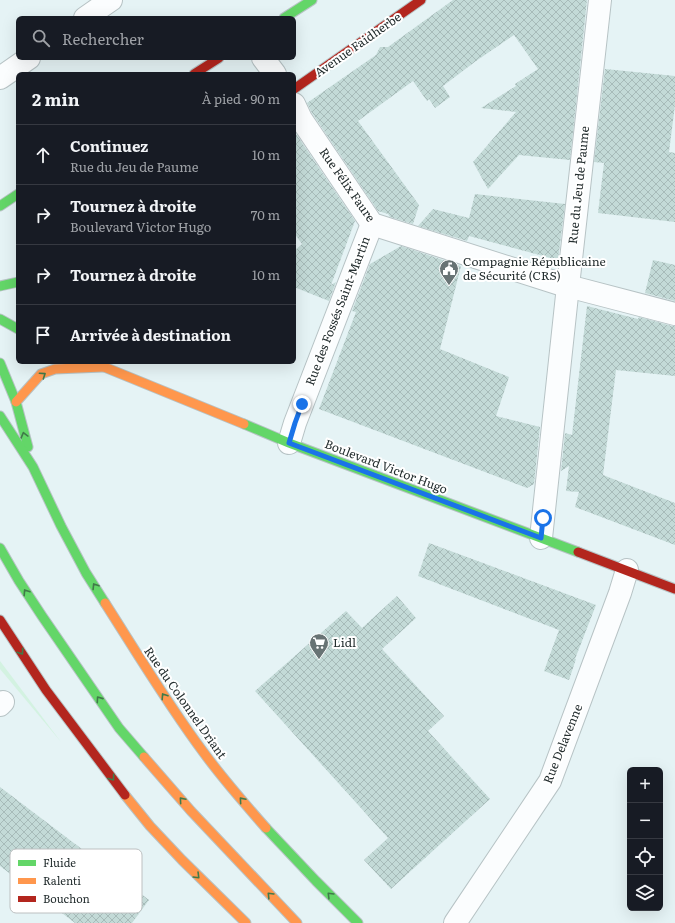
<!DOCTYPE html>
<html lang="fr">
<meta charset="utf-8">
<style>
body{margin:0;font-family:Literata,serif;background:#20242c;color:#f1f3f6}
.controls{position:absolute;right:12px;bottom:12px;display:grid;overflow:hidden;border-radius:6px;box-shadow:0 4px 16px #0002}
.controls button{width:36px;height:36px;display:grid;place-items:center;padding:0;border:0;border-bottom:1px solid #363941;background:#171b24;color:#f1f3f6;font:20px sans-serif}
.stop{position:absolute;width:12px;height:12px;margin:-9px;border:3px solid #1a73e8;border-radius:50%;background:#fff}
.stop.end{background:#1a73e8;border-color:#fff;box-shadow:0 1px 4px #0008}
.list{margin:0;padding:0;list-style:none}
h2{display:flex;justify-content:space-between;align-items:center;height:52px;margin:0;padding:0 16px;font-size:17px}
h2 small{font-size:13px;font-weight:400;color:#9ea1a6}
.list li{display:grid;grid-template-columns:26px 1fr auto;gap:12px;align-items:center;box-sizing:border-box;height:60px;padding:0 16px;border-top:1px solid #363941}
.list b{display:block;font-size:15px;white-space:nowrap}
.list p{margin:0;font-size:13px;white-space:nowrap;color:#9ea1a6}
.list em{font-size:13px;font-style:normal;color:#9ea1a6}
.icon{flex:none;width:22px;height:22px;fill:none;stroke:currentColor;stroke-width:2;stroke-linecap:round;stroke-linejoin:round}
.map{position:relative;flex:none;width:675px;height:923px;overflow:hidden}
.search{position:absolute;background:#171b24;box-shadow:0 4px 16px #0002;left:16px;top:16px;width:280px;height:44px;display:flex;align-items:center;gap:10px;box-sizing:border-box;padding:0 14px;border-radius:6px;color:#9ea1a6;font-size:15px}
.panel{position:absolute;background:#171b24;box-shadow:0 4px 16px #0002;left:16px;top:72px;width:280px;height:292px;border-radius:6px}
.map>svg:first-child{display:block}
.grass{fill:#d3f2e1}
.building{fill:url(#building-cross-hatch)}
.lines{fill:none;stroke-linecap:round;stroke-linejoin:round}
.street-casing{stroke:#b7c3c5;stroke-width:24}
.fast-casing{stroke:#b7c3c5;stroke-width:11}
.slow-casing{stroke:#b7c3c5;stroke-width:11}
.jam-casing{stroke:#b7c3c5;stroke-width:11}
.street{stroke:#fbfdfe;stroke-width:22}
.fast{stroke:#63d668;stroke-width:9}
.slow{stroke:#ff974d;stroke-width:9}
.jam{stroke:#b3261e;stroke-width:9}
.oneway{stroke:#407a49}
.route{stroke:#1a73e8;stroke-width:5}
.labels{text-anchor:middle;stroke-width:4;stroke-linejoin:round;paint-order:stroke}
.street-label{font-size:12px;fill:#242e2f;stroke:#fff}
.poi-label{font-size:12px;fill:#242e2f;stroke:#fff;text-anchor:start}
.key{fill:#fff;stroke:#bdc0c1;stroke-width:1}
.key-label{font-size:11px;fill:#242e2f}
</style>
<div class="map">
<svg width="675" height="923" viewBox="0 0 675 923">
<defs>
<pattern id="building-cross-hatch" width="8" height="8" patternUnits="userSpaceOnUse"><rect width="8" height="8" fill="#c3dad7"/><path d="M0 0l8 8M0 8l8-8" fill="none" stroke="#a7bbb9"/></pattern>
</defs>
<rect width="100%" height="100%" fill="#e5f3f5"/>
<!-- grass -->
<path class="grass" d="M0,661L61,742L0,669Z"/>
<!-- building -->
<g class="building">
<path d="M453,0H587L570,160L519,155L488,189L473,162L516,112L481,108L516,86L515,84L538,69L514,35L476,61L443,86L450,97L435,108L429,99L427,101L413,81L358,121L419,205L413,224L390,217L388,214L378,211L312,113L307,103L376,55L380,47H388Z"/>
<path d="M605,69L675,76V105L669,152L675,153V222L598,213L604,163L594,162Z"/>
<path d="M294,131L355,221L331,285L336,282L329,301L294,287V251L302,244L294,233Z"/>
<path d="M475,194L565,204L558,260L469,236L467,241L418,226L433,209L469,218Z"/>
<path d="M401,246L461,266L440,349L509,377L496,416L540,427L534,484L527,488L319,409L356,312L352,311L370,264Z"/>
<path d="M653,260L675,265V301L645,293Z"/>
<path d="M587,306L638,319L639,317L672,326H675V376L616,370L603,475L675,503V545L575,507L579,492L566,491L569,466L561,471L565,433L572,435Z"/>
<path d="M429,543L596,605L575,659H576L569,680L544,671L559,630L418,576Z"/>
<path d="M397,596L416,618L382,649L444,716L428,731L490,799L391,889L364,860L388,838L255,691L346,611L362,628Z"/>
<path d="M0,787L149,900L132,923H75L0,866Z"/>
</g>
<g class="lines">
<!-- street casing -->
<g class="street-casing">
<g id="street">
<path d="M85,18L111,0"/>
<path d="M263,58L275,74"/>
<path d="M0,78L29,58"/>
<path d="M294,104L301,119L372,224L560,284L675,314"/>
<path d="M289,443L295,423L372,224"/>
<path d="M541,538L568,286L600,0"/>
<path d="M0,705L3,702"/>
<path d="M455,923L550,781L620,593L627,570"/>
</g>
</g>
<!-- fast casing -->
<g class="fast-casing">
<g id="fast">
<path d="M284,18L312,0"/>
<path d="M0,206L18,194"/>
<path d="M0,286L18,282"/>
<path d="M0,319L18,329"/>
<path d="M0,363L16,402L28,447"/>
<path d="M0,416L33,467L61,526L86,573L105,603"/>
<path d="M244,424L289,443L578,552"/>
<path d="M0,548L19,581L42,616L119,728L144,757"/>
<path d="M266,828L316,881L358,923"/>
</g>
</g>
<!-- slow casing -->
<g class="slow-casing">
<g id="slow">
<path d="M92,362L244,424"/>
<path d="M16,402L41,374L55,369L103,367"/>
<path d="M105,603C137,653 168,705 204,753C223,779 244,803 266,828"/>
<path d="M144,757L191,811L297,923"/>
<path d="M125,795L150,826L182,860L246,923"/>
</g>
</g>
<!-- jam casing -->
<g class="jam-casing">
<g id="jam">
<path d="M194,74L219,58"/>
<path d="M294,89L421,0"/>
<path d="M578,552L675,589"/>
<path d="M0,620L46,690L125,795"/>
</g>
</g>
<!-- street -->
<use href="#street" class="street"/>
<!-- fast -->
<use href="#fast" class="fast"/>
<!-- slow -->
<use href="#slow" class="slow"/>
<!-- jam -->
<use href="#jam" class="jam"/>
</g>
<!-- one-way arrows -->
<defs><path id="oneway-chevron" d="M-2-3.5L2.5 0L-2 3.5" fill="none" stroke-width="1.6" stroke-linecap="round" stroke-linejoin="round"/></defs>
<g class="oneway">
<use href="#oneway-chevron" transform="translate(43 375) rotate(-34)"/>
<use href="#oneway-chevron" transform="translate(24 435) rotate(-105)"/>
<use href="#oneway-chevron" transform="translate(95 586) rotate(-122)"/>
<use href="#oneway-chevron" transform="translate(26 592) rotate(-123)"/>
<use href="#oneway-chevron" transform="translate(21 652) rotate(56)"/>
<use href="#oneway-chevron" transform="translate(164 696) rotate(-123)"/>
<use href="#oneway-chevron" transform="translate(99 699) rotate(-125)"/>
<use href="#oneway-chevron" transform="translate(112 778) rotate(54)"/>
<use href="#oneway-chevron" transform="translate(182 800) rotate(-131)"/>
<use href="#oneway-chevron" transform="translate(242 800) rotate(-131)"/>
<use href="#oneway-chevron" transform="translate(197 876) rotate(45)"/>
<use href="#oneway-chevron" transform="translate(270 895) rotate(-134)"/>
<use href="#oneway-chevron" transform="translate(330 895) rotate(-135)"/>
</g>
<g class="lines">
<!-- route -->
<path class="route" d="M302,404L295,423L289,443L541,538L543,518"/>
</g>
<!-- icons -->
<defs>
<g id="civic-pin" transform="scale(1)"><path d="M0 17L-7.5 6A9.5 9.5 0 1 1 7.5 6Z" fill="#687374" stroke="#fff"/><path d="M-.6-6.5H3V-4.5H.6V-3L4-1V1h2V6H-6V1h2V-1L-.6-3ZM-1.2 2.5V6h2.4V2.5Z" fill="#fff"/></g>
<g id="supermarket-pin" transform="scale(1)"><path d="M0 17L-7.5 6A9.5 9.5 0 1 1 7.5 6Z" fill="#687374" stroke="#fff"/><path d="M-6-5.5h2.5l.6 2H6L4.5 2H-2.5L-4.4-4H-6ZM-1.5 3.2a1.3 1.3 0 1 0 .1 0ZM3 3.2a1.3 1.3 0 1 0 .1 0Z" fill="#fff"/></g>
</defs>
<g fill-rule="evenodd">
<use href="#civic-pin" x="449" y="269"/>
<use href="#supermarket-pin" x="319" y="643"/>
</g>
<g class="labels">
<!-- street labels -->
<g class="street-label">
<text transform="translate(358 45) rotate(-35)" y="4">Avenue Faidherbe</text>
<text transform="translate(347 185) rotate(55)" y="4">Rue Félix Faure</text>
<text transform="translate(579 185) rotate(-84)" y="4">Rue du Jeu de Paume</text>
<text transform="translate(338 311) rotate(-69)" y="4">Rue des Fossés Saint-Martin</text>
<text transform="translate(386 467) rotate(21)" y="4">Boulevard Victor Hugo</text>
<text transform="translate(185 703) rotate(55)" y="4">Rue du Colonnel Driant</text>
<text transform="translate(563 744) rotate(-68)" y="4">Rue Delavenne</text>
</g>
<!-- poi labels -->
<g class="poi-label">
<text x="463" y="266">Compagnie Républicaine<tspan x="463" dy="14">de Sécurité (CRS)</tspan></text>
<text x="333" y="647">Lidl</text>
</g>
</g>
<!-- legend -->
<rect x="10" y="849" width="132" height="64" rx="6" class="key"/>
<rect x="18" y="860" width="18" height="6" fill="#63d668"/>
<rect x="18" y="878" width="18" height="6" fill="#ff974d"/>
<rect x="18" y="896" width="18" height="6" fill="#b3261e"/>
<g class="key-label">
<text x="43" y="867">Fluide</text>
<text x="43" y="885">Ralenti</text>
<text x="43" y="903">Bouchon</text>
</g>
</svg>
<div class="controls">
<button>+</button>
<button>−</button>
<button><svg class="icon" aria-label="locate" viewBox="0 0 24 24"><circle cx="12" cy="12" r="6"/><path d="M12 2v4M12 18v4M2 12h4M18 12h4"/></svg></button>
<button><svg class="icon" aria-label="layers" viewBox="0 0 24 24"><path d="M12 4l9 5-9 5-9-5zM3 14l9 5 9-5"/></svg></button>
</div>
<div class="stop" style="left:543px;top:518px"></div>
<div class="stop end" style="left:302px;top:404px"></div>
<div class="search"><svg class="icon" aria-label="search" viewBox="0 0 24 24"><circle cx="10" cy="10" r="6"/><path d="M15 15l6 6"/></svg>Rechercher</div>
<section class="panel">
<h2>2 min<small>À pied · 90 m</small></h2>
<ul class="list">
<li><svg class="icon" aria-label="ahead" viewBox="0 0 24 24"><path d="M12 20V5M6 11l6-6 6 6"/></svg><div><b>Continuez</b><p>Rue du Jeu de Paume</p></div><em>10 m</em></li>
<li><svg class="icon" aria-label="right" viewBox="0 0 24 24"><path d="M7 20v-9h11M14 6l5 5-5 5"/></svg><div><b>Tournez à droite</b><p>Boulevard Victor Hugo</p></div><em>70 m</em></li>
<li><svg class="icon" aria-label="right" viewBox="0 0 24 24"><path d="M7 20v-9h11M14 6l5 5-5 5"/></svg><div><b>Tournez à droite</b></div><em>10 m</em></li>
<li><svg class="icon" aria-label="arrive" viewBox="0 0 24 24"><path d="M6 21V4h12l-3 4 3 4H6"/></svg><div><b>Arrivée à destination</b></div></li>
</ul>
</section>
</div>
